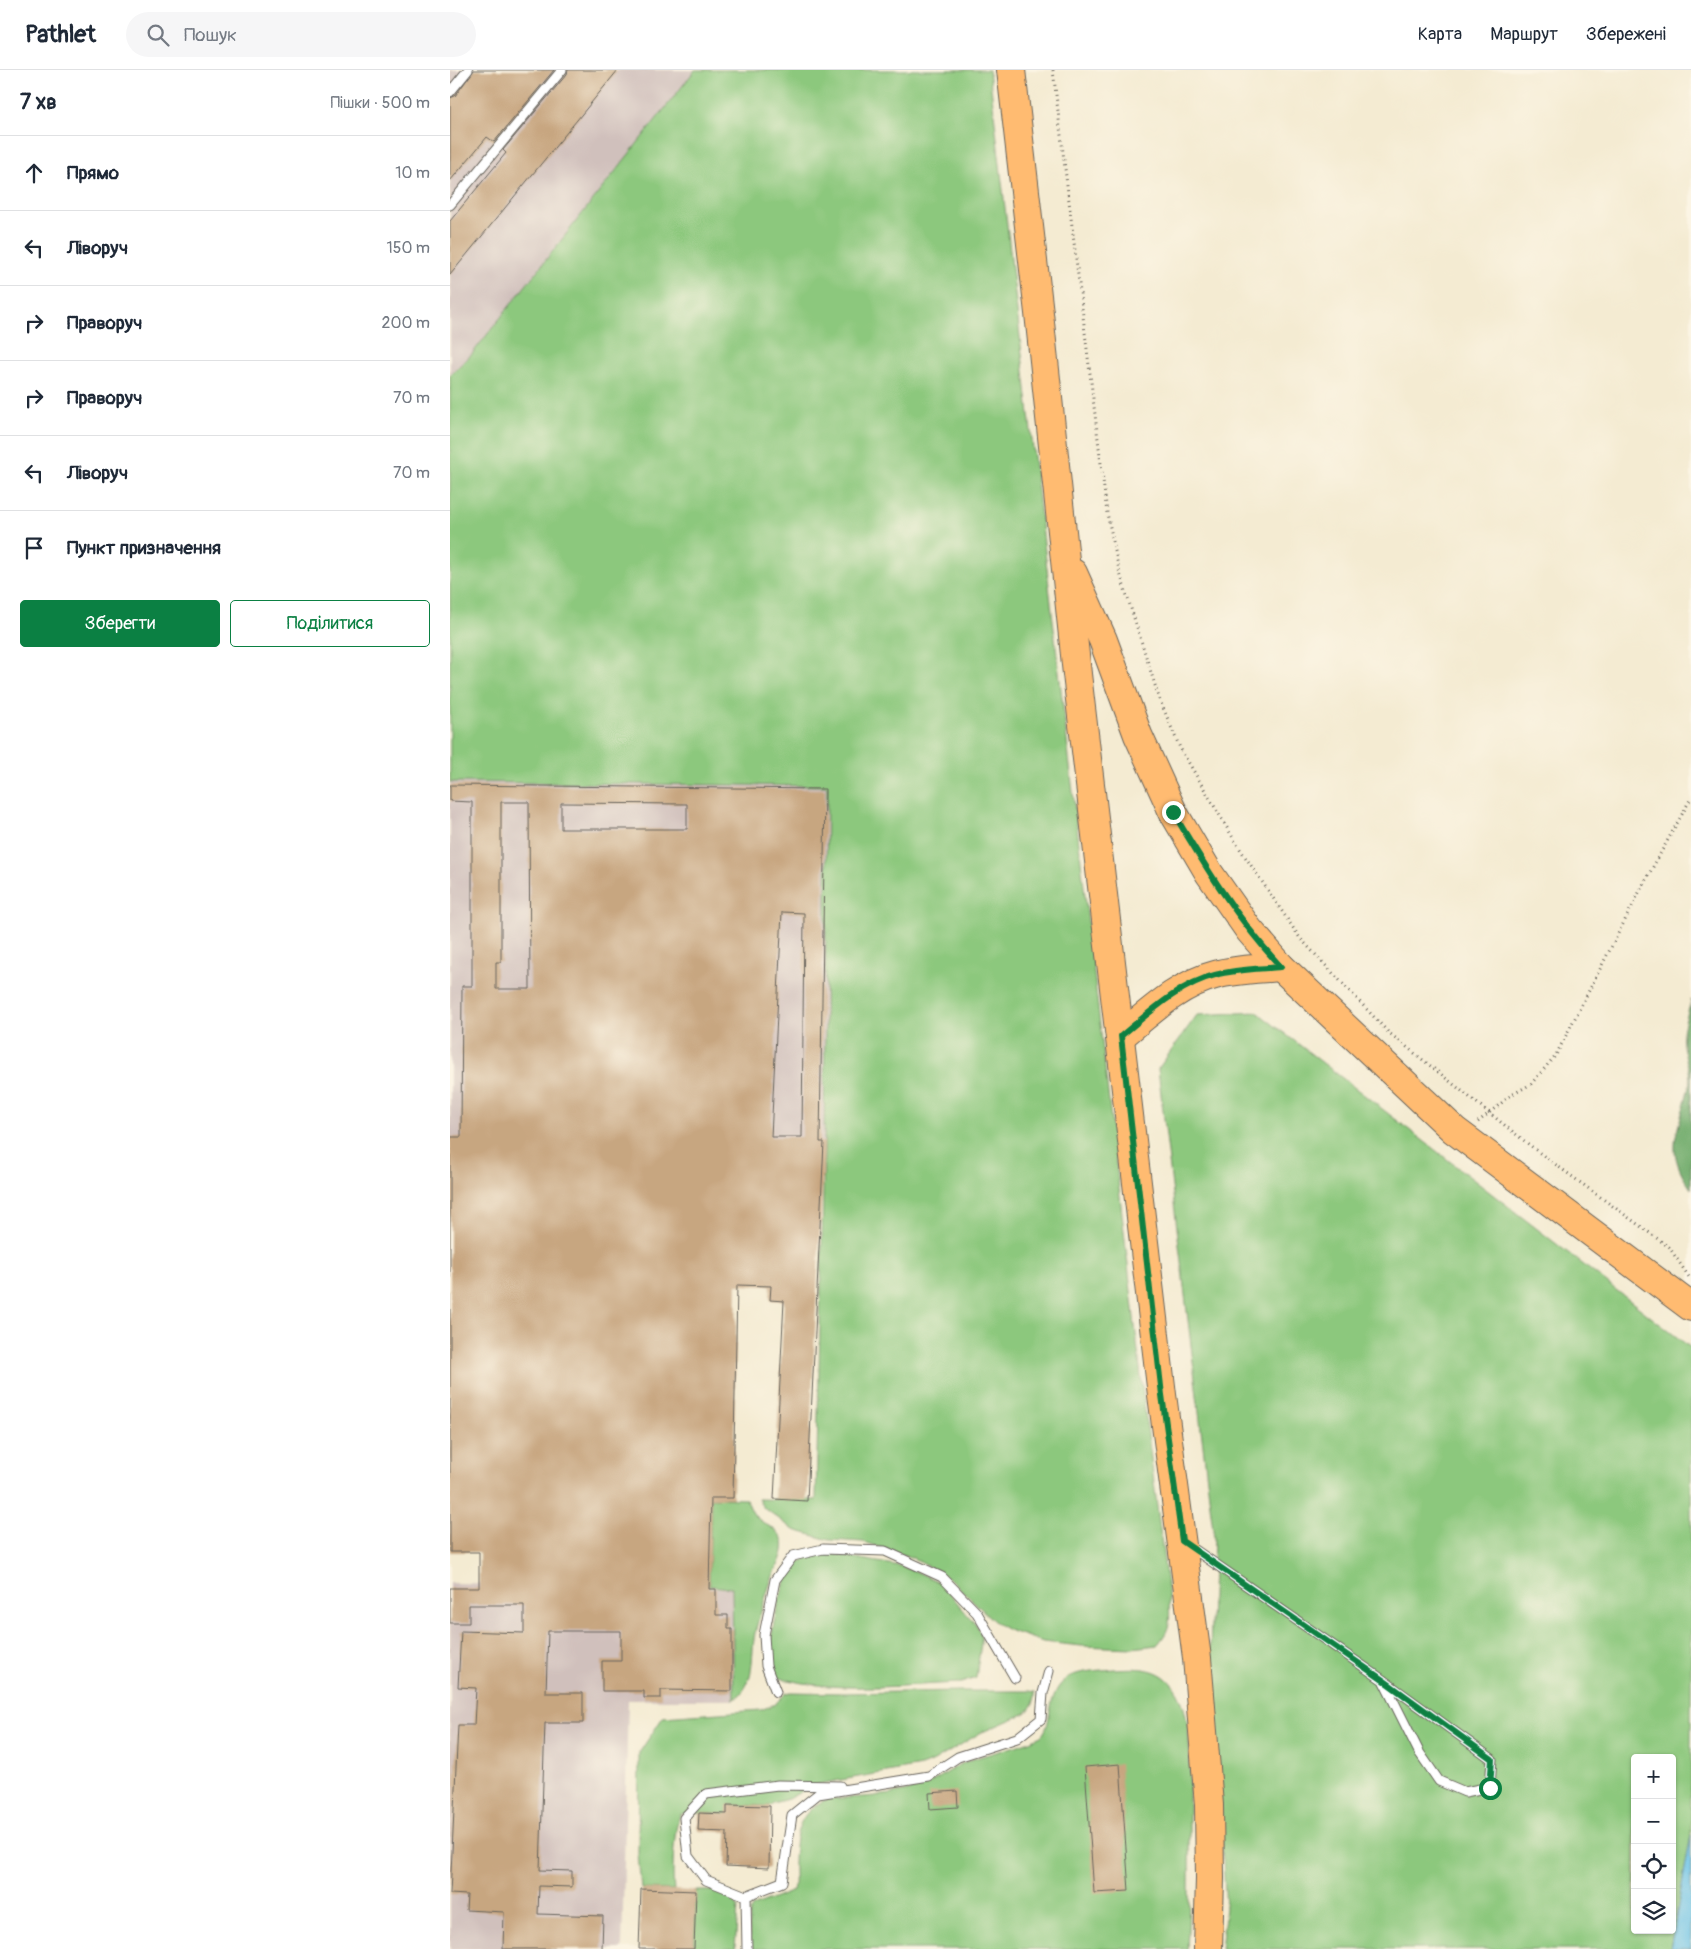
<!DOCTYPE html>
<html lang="uk">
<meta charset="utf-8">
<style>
body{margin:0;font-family:Pangolin,sans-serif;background:#f6f6f7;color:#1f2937}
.controls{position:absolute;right:15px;bottom:15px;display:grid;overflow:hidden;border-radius:5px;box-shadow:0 1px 4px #0004}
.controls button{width:45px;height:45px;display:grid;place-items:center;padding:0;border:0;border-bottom:1px solid #e0e1e3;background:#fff;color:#1f2937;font:25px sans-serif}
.stop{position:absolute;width:15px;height:15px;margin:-11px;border:4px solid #0b8043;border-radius:50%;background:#fff}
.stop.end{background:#0b8043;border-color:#fff;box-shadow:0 1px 5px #0008}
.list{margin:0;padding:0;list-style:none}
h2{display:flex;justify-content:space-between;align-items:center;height:65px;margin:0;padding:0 20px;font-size:21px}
h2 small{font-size:16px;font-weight:400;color:#747a83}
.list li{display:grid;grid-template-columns:32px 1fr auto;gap:15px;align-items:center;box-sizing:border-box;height:75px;padding:0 20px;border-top:1px solid #e0e1e3}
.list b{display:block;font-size:19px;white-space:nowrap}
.list em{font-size:16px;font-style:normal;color:#747a83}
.actions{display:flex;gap:10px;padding:15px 20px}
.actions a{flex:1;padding:11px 0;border:1px solid #0b8043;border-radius:5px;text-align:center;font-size:18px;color:#0b8043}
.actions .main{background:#0b8043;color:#fff}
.icon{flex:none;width:28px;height:28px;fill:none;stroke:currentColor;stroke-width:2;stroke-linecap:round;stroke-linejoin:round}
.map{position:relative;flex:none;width:1241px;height:1879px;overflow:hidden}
header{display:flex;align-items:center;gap:30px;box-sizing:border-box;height:70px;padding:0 25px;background:#fff;border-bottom:1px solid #e0e1e3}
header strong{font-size:24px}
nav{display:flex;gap:28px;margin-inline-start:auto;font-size:18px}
.search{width:350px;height:45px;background:#f6f6f7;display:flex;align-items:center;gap:12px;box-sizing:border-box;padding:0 18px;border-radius:28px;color:#747a83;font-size:19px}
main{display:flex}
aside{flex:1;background:#fff}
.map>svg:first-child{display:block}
.industrial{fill:#d0c0bc}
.green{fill:#8cc87d;stroke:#54724c;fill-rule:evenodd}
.forest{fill:#71ac6c;stroke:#466444}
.water{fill:#6bc3e8;stroke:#447082}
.building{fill:#c7a680;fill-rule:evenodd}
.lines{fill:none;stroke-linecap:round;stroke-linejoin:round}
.lane-casing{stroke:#68645c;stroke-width:11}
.primary-casing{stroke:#68645c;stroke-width:30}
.path{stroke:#68645c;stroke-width:3;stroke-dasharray:1 4;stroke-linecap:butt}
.lane{stroke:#fff;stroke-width:9}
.primary{stroke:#ffbb71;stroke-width:28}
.route{stroke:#0b8043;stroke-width:6}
</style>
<header>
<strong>Pathlet</strong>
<div class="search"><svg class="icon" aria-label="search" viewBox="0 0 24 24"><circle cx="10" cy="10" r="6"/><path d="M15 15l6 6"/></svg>Пошук</div>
<nav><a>Карта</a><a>Маршрут</a><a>Збережені</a></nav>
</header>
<main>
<aside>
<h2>7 хв<small>Пішки · 500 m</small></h2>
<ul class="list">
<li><svg class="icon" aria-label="ahead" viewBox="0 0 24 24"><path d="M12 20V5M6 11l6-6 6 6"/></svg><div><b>Прямо</b></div><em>10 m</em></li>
<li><svg class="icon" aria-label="left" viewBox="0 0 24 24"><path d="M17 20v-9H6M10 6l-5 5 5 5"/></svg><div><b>Ліворуч</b></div><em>150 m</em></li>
<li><svg class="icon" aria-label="right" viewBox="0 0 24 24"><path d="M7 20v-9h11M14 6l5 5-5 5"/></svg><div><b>Праворуч</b></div><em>200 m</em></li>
<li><svg class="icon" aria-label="right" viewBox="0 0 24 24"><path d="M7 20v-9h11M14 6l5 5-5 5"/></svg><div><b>Праворуч</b></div><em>70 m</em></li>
<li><svg class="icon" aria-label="left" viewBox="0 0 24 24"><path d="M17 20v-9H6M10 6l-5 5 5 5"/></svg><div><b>Ліворуч</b></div><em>70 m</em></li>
<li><svg class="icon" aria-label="arrive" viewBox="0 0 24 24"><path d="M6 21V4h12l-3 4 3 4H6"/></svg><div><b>Пункт призначення</b></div></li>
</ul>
<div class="actions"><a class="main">Зберегти</a><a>Поділитися</a></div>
</aside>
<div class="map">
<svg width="1241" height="1879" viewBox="0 0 1241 1879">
<rect width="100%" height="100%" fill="#fcf5e5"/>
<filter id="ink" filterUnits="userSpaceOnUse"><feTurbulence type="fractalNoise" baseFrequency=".02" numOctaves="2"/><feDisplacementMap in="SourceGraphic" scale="10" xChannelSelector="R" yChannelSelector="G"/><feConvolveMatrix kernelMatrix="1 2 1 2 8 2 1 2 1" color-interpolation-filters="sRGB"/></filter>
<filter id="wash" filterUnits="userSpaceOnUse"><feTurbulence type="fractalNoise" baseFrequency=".0096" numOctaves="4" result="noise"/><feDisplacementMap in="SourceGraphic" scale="20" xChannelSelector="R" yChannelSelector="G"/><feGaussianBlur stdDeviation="1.12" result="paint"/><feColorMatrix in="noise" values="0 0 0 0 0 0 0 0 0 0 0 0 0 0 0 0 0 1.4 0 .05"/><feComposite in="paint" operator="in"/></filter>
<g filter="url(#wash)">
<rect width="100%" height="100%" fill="#f4ebd2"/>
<!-- industrial -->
<g class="industrial">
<path d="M0,0H245L22,284L0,305Z"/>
<path d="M0,712L377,716L374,1081L0,1083Z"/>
<path d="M0,1513L282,1518L284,1630H178L172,1879H0Z"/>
</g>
<!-- green -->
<g class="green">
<path d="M245,0H539L694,1333L719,1531C720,1552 721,1559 707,1575L682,1578L632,1576L593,1572L558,1560L546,1553L499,1508L461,1487L413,1472L379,1470L344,1460L313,1437L308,1429L366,1430L374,1084L377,716L0,712V305L22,284Z"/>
<path d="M807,942L1241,1278V1766L1220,1879H771L776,1838L760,1582L764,1468L708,999L747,945ZM1185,1688H1222V1860H1185Z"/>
<path d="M261,1428L296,1429C299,1434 301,1441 305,1446C313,1455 330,1459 333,1471C336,1485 325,1499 321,1511C315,1529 309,1545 305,1563C300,1589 307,1612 284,1630L282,1518L259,1516Z"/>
<path d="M383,1484L450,1496L465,1501L485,1510L496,1519L526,1555L532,1566L526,1608L511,1613C450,1615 386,1624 326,1607C322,1600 320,1594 320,1585C319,1569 332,1508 343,1497C353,1487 370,1485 383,1484Z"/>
<path d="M664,1599C685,1598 706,1596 721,1613C732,1625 736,1643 738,1659C741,1687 739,1717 739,1746C739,1790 740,1835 737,1879H299L300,1841L303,1837L343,1821C345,1814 344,1808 344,1801C344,1771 345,1741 378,1729C408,1727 448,1727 476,1715C493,1707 508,1693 526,1688C548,1681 570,1676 591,1666C598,1659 598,1650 600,1641C607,1600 630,1602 664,1599Z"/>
<path d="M511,1621H579L585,1622C586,1630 581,1638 576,1643L530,1663L484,1691L471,1696L363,1715L338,1729L323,1733L320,1736L278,1735L277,1744L242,1743L231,1744C223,1755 222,1806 224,1820L191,1819L188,1784L189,1683L213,1647L311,1640L325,1634L336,1623L341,1622L393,1623Z"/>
<path d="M246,1821C268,1821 273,1818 288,1837L285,1879H244Z"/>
</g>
<!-- forest -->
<path class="forest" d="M1241,930V1119C1215,1080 1226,1069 1236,1028C1237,1022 1240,1015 1240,1009C1240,998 1234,986 1233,975C1231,958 1238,946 1241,930Z"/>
<!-- water -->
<path class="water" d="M1241,1766V1879H1220Z"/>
<g id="blocks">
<!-- building -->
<g class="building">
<path d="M24,0H104L44,72L37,67L0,111V28L5,26Z"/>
<path d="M118,0H168L0,205V151L56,83L53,80L117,4Z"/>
<path d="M0,715L375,719L370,1072H374L373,1093L357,1431L324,1429L334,1231L320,1230L321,1216L287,1215L283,1428H261L259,1519H266V1545H278V1559H282V1621L211,1620V1628H194V1621H152V1591H171V1561H98L96,1623H133V1653H95L90,1800L122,1801V1817L89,1816L88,1844L153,1846L152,1879H53L54,1842L16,1840L17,1825L0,1824L8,1655H24L26,1618L8,1617L11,1561L74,1563V1535H19V1553H0V1518H29V1482H0V1067H11L12,916H22V732L0,731ZM51,732H79L80,919H46V892H51ZM111,733L237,734V759H111ZM332,842L354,843L352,1067H321Z"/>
<path d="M670,1694L679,1821L644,1823L635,1697Z"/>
<path d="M507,1721L508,1737L480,1739L479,1723Z"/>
<path d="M277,1735L320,1736L319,1798L276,1796L277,1762L248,1761L249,1743L277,1744Z"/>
<path d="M191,1819L246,1821L244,1879H189Z"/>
</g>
</g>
</g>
<g filter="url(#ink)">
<use href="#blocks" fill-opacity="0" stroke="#68645c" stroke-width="1"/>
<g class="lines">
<!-- lane casing -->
<g class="lane-casing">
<g id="lane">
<path d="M0,22L18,0"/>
<path d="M0,135L112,0"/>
<path d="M738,1475L933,1610L1042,1689L1040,1717L1015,1722L989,1711L969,1682L933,1610"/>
<path d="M326,1622L316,1596L314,1565L325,1510L343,1486L373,1479L435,1481L492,1507L527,1543L565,1608"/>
<path d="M296,1826L256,1810L238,1786L234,1748L256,1724L328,1715L390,1716"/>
<path d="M297,1879L296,1826L332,1812L342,1745L368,1724L479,1706L508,1687L567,1668L591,1649L593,1623L599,1601"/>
</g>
</g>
<!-- primary casing -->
<g class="primary-casing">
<g id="primary">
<path d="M561,0L589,243L627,604L712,1325L747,1588L759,1735L760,1808L758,1879"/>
<path d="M623,503L653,570L688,665L723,742L759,803L799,860L831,897L1004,1060L1241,1237"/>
<path d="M671,966C699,943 729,914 765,905C787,899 810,899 831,897"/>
</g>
</g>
<!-- path -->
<g class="path">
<path d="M603,0L657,443L669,500L709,628L730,678L786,773L850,868L938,962L1087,1081L1219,1177L1239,1207"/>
<path d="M1028,1052L1060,1026L1081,1014L1106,985L1193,815L1241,728"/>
</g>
<!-- lane -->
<use href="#lane" class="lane"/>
<!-- primary -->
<use href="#primary" class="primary"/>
</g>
</g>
<g class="lines" filter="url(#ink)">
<!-- route -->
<path class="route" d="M723,742C756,798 787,849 831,897C810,899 787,899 765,905C729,914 699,943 671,966L712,1325L732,1471L933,1610L1042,1689L1040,1718"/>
</g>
</svg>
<div class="controls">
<button>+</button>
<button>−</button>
<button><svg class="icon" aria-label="locate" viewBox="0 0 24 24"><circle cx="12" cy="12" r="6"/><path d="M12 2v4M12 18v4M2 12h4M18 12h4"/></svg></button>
<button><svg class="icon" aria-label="layers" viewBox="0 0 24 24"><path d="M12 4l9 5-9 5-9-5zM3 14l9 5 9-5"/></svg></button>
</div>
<div class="stop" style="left:1040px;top:1718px"></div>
<div class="stop end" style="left:723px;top:742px"></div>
</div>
</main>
